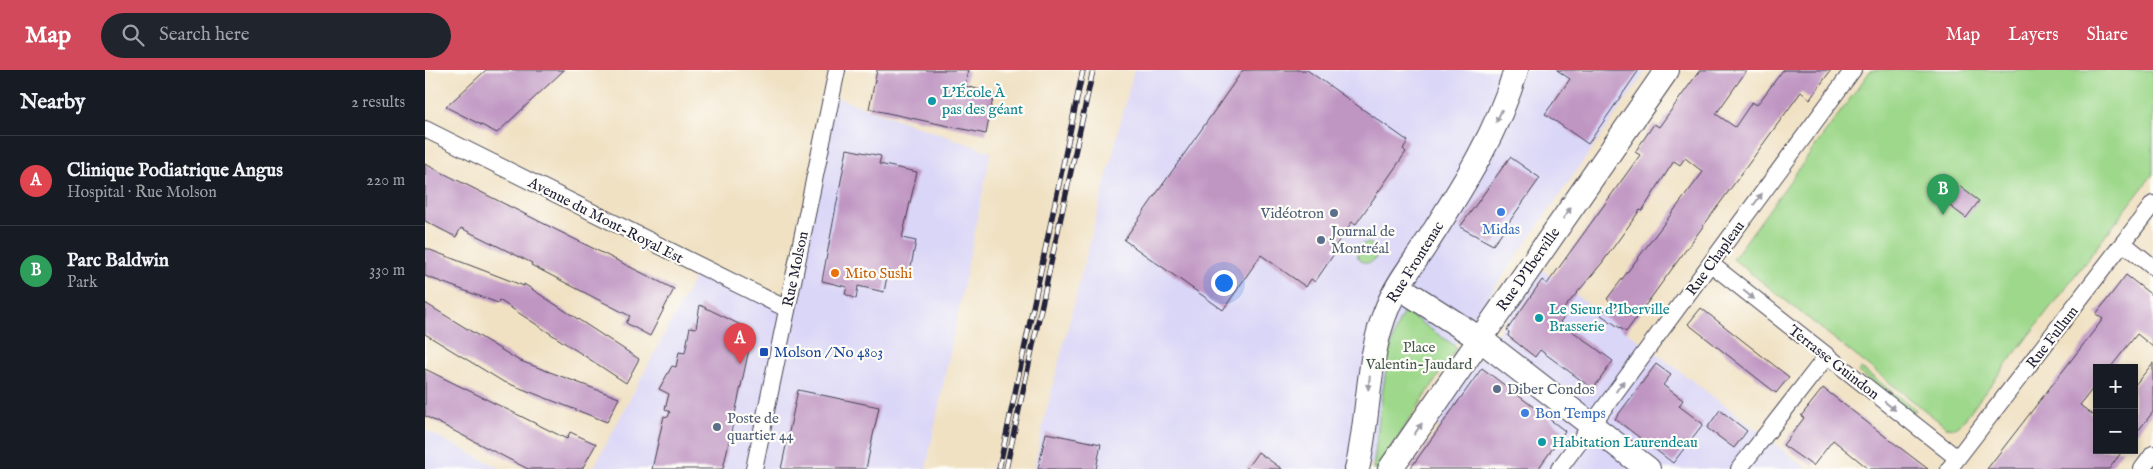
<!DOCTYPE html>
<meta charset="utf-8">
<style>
body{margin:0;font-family:"IM FELL English",serif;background:#20242c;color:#f1f3f6}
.controls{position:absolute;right:15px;bottom:15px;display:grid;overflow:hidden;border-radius:0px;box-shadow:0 2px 8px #0003}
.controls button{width:45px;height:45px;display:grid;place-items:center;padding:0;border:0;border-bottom:1px solid #363941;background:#171b24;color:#f1f3f6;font:25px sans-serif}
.you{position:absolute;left:798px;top:212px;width:18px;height:18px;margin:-12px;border:4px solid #fff;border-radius:50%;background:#1a73e8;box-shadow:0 0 0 8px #1a73e833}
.badge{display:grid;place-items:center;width:32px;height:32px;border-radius:50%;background:#d1495b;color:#fff;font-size:16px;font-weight:700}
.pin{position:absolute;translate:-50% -41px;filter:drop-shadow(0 1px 2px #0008)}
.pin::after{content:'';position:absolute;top:26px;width:18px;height:15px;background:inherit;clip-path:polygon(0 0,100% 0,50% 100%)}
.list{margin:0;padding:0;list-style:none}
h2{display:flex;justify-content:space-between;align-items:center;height:65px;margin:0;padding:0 20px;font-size:21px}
h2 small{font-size:16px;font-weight:400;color:#9ea1a6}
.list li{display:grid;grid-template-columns:32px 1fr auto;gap:15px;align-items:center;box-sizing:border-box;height:90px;padding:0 20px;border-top:1px solid #363941}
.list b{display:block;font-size:19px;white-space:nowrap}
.list p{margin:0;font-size:16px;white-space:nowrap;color:#9ea1a6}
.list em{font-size:16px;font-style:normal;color:#9ea1a6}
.icon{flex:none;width:28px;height:28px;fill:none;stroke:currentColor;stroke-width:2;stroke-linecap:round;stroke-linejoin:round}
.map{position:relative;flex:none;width:1728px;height:399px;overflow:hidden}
header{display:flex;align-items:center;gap:30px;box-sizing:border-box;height:70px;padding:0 25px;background:#d1495b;color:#fff}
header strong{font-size:24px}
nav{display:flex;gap:28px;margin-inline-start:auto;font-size:18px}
.search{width:350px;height:45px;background:#20242c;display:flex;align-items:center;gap:12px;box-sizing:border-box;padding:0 18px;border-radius:28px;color:#9ea1a6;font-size:19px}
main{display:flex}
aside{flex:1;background:#171b24}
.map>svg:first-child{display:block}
.built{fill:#dad6f7}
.green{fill:#9ed88b;stroke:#607d63}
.building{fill:#bf95c2}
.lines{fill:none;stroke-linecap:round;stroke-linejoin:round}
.minor-casing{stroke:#413f4f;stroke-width:18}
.secondary-casing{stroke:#413f4f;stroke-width:26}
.minor{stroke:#fff;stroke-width:16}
.secondary{stroke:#fff;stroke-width:24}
.rail-casing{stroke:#22223b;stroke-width:5.5}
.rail{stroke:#fdfcf7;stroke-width:4;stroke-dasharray:11;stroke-linecap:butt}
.oneway{fill:#9c9ca7}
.culture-dot{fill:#0f9aa8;stroke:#fdfcf7;stroke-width:2}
.shop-dot{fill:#3f7fe0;stroke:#fdfcf7;stroke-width:2}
.service-dot{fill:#5c6f8a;stroke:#fdfcf7;stroke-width:2}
.food-dot{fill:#e8710a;stroke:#fdfcf7;stroke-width:2}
.transit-dot{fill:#1a4fb4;stroke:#fdfcf7;stroke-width:2}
.labels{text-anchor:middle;stroke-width:4.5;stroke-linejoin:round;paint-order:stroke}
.culture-label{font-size:15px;fill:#0d838f;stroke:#fdfcf7;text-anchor:start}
.service-label{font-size:15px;fill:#4e5e75;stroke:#fdfcf7;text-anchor:start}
.street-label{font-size:15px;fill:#22223b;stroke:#fdfcf7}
.shop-label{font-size:15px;fill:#366cbe;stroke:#fdfcf7}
.food-label{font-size:15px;fill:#c56008;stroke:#fdfcf7;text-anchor:start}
.park-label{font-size:15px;fill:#475953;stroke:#fdfcf7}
.transit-label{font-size:15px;fill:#164399;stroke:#fdfcf7;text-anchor:start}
</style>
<header>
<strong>Map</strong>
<div class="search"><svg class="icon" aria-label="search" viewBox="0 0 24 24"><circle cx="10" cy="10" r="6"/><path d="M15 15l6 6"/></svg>Search here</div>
<nav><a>Map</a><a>Layers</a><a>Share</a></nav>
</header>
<main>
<aside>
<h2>Nearby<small>2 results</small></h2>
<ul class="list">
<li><span class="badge" style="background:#e0444e">A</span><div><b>Clinique Podiatrique Angus</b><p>Hospital · Rue Molson</p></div><em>220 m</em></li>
<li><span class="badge" style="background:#2e9e5b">B</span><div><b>Parc Baldwin</b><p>Park</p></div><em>330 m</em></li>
</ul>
</aside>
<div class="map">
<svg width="1728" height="399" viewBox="0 0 1728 399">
<rect width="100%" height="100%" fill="#fdfcf7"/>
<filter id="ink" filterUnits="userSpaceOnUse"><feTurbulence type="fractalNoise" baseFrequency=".02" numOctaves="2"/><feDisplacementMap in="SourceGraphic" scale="10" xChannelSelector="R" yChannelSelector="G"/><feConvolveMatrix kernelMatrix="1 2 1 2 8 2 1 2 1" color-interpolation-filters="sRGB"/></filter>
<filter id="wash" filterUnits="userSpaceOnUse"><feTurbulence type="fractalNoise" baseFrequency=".0096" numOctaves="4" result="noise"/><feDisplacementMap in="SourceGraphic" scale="20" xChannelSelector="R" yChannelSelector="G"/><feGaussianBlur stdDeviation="1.12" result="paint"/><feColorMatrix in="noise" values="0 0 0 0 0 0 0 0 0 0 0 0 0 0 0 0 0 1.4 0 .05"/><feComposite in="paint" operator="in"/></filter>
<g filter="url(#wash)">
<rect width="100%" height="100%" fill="#f0e1c3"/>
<!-- built -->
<g class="built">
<path d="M709,0H1222L943,399H609L619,350Z"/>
<path d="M407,26L566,82L501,399H168L275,197L361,239Z"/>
<path d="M1117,200L1231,283L1383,399H1068L1009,353Z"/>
<path d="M0,360L77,399H0Z"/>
</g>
<!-- green -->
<g class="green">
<path d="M1446,0H1728V104L1534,356L1530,358L1521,357L1308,189Z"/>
<circle cx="942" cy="183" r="10"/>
<path d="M979,242H981L1030,276L1031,279L952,399H948C954,359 959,274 979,242Z"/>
<path d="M1436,298L1491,340L1487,344L1433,302Z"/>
</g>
<g id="blocks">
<!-- building -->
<g class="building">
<path d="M61,0H139L72,63L21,37Z"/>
<path d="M452,0H543L540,16L569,23L561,64L444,39Z"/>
<path d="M818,0H882L983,71L978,79L981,82L931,154L927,152L908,179L911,181L890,212L886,209L881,217L836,185L798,240L699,170Z"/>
<path d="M1132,0H1214L1163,74L1120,44L1145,9Z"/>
<path d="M1275,0H1322L1291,44L1310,57L1327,32L1332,35L1358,0H1406L1385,29L1376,22L1201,262L1176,245L1186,232L1182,229L1278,102L1260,88L1255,95L1249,91L1217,141L1215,140L1177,193L1136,242L1140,245L1135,252L1188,291L1168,319L1115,280L1110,287L1083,266L1084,262L1082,260L1117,210L1122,214L1138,192L1215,85L1210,82L1229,54L1234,57Z"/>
<path d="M422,79L456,86L454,94L492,102L477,168L491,171L484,206L463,201L459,222L433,216L431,229L420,224L422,217L397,211Z"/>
<path d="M1085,87L1115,108L1068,175L1035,157Z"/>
<path d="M0,94L249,219L225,266L201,253L205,246L106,195L107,193L36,158L31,167L0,151Z"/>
<path d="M1518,104L1554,131L1541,148L1505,121Z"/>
<path d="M0,178L99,216V214L214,289L201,313L74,230L73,233L0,206Z"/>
<path d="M1701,205L1728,226V277L1712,264L1685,298H1672V313L1655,335L1672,348V380H1698L1684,399H1562L1678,249L1671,244Z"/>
<path d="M0,233L93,290L194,328L182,352L77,311L0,264Z"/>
<path d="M275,235L328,261L298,399H227L239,346L243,347L245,342L240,339L244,324L234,319L247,296L251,297L254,282L260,283L265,257L271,258Z"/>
<path d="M1276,238L1364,307L1351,323L1263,254Z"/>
<path d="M1728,293V342L1709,366V316Z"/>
<path d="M1231,294L1246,305L1238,315L1258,330L1254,336L1278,354L1248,393L1190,349Z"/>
<path d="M1057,298L1140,361L1113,399H985Z"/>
<path d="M0,299L142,369L145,362L171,374L157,399H103L0,346Z"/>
<path d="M1398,318L1461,367L1503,399H1444L1408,370L1388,396L1358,375L1379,348L1376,346Z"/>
<path d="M373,320L454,337L441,399H356Z"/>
<path d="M1295,340L1322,361L1309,378L1282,358Z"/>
<path d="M621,363L676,374L671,399H613Z"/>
<path d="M833,382L857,399H821Z"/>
</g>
</g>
</g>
<g filter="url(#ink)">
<use href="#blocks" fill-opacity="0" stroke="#413f4f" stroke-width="1"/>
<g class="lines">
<!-- minor casing -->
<g class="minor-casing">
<g id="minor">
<path d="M0,59L362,239"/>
<path d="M1698,173L1728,197"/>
<path d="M1286,194L1532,388"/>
<path d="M329,399L412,0"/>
<path d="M1134,399L1428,0"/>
<path d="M1314,399L1401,287"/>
<path d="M1524,399L1728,134"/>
<path d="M1717,399L1728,384"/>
</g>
</g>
<!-- secondary casing -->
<g class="secondary-casing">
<g id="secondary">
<path d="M974,217L1055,269L1223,399"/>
<path d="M932,399C945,345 941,287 963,236C972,213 990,192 1003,171C1038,116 1072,63 1091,0"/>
<path d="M965,399L1242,0"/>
</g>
</g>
<!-- minor -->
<use href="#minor" class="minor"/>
<!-- secondary -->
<use href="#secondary" class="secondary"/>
<!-- rail casing -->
<g class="rail-casing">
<g id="rail">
<path d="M574,399L658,0"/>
<path d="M581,399L668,0"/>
</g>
</g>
<!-- rail -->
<use href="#rail" class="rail"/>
</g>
<!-- one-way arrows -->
<defs><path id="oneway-solid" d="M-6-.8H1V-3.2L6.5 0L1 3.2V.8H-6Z" transform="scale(1.25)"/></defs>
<g class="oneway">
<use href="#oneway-solid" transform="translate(1074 46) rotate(115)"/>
<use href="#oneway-solid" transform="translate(1333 129) rotate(-54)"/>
<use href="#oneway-solid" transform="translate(1142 143) rotate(-55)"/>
<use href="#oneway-solid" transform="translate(1324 225) rotate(39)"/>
<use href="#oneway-solid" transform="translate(944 313) rotate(97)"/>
<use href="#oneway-solid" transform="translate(1195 316) rotate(-54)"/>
<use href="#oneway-solid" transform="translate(1465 336) rotate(38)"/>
<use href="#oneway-solid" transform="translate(993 359) rotate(-55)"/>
</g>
</g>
<!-- markers -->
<g class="culture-dot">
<circle cx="507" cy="31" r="5"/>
<circle cx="1114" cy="248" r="5"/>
<circle cx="1117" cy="372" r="5"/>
</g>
<g class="shop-dot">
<circle cx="1076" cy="142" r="5"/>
<circle cx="1100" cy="343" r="5"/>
</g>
<g class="service-dot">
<circle cx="909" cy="143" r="5"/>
<circle cx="896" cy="170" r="5"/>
<circle cx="1072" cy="319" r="5"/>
<circle cx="292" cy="357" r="5"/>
</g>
<circle class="food-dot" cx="410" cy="203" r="5"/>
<rect class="transit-dot" x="334" y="277" width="10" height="10" rx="2.5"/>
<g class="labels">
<!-- culture labels -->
<g class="culture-label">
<text x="517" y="27">L'École À<tspan x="517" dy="17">pas des géant</tspan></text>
<text x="1124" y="244">Le Sieur d'Iberville<tspan x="1124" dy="17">Brasserie</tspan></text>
<text x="1127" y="377">Habitation Laurendeau</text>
</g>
<!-- service labels -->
<g class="service-label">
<text x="899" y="148" text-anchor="end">Vidéotron</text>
<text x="906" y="166">Journal de<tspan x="906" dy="17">Montréal</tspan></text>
<text x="1082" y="324">Diber Condos</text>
<text x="302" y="353">Poste de<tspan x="302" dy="17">quartier 44</tspan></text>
</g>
<!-- street labels -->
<g class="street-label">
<text transform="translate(181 150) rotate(27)" y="5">Avenue du Mont-Royal Est</text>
<text transform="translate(1290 188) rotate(-54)" y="5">Rue Chapleau</text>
<text transform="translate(990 192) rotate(-58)" y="5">Rue Frontenac</text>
<text transform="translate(370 199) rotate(-78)" y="5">Rue Molson</text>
<text transform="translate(1103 199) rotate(-55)" y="5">Rue D'Iberville</text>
<text transform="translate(1627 267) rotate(-52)" y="5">Rue Fullum</text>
<text transform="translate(1409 292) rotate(38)" y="5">Terrasse Guindon</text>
</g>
<!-- shop labels -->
<g class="shop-label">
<text x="1076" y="164">Midas</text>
<text x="1110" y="348" text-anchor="start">Bon Temps</text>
</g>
<!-- food labels -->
<g class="food-label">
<text x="420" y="208">Mito Sushi</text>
</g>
<!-- park labels -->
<g class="park-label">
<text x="994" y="282">Place<tspan x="994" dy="17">Valentin-Jaudard</tspan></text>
</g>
<!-- transit labels -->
<g class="transit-label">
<text x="349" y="287">Molson / No 4803</text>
</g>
</g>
</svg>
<div class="controls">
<button>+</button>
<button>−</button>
</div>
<div class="you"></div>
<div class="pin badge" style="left:315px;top:294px;background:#e0444e">A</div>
<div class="pin badge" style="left:1518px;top:145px;background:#2e9e5b">B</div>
</div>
</main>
